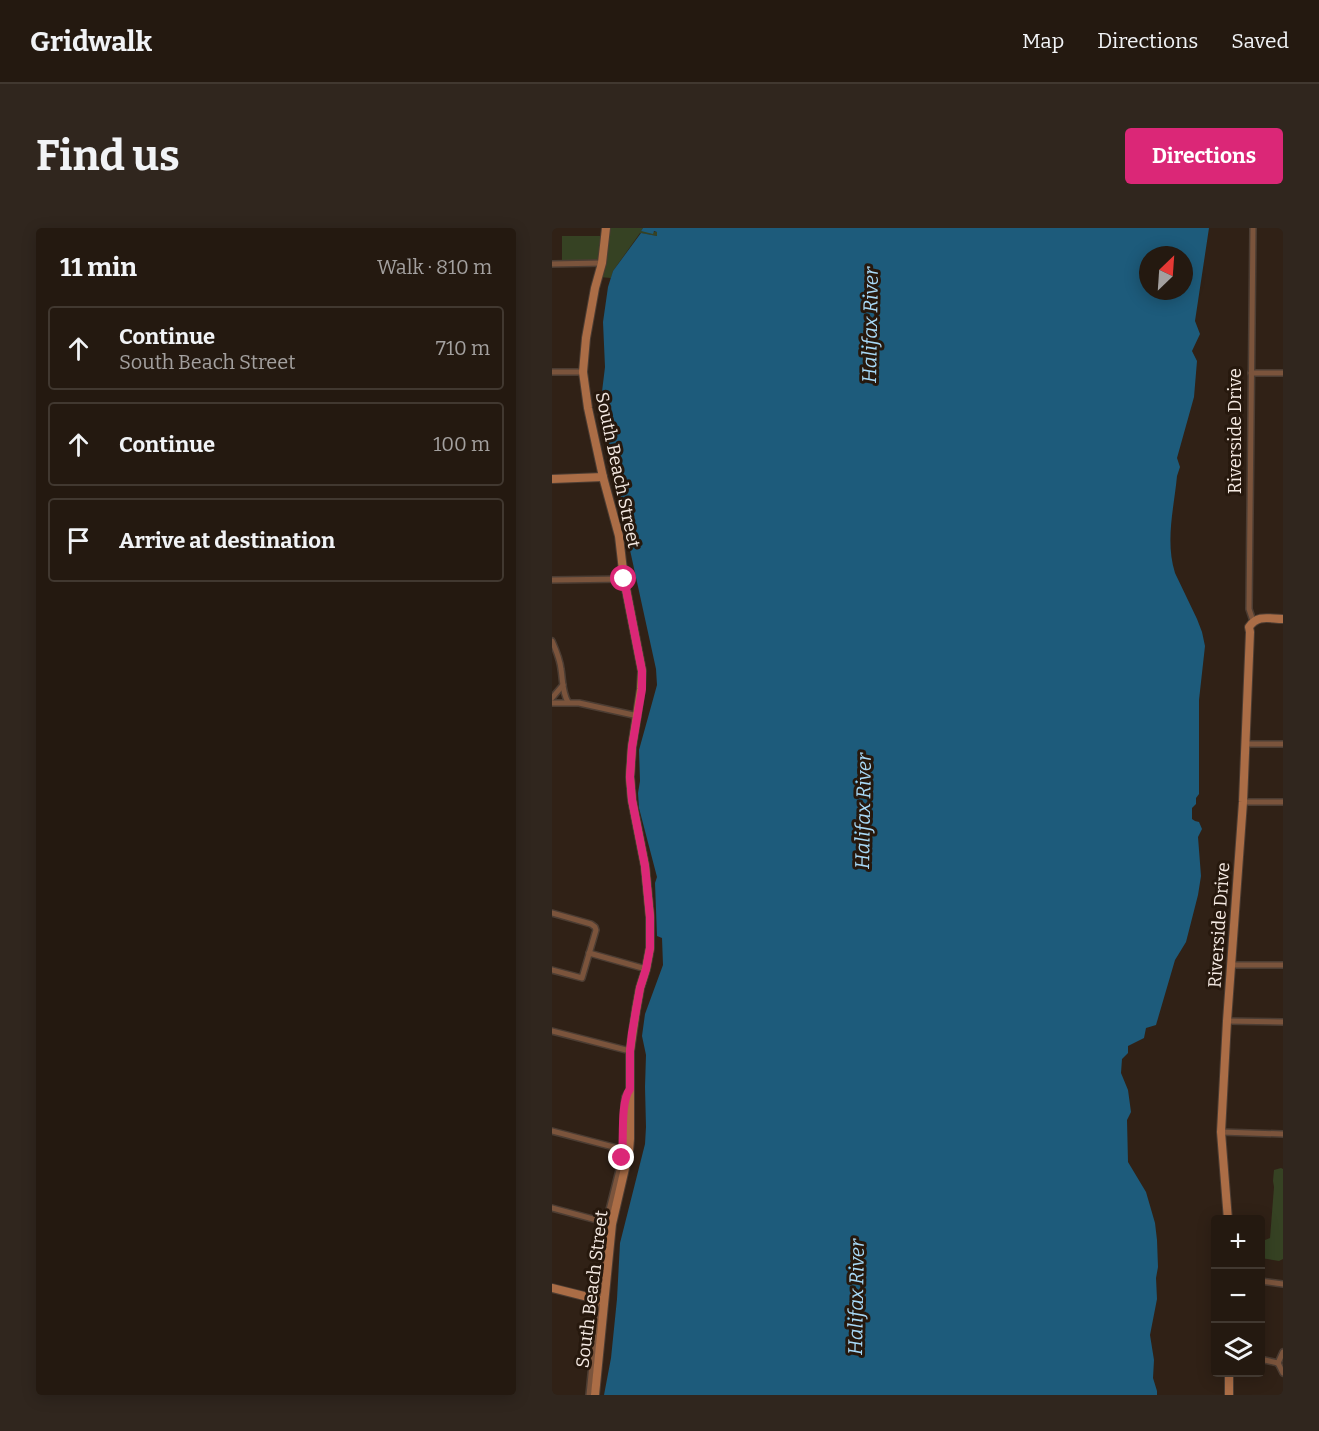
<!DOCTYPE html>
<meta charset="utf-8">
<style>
body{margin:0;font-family:Bitter,serif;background:#30261e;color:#f1f3f6}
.controls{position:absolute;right:18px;bottom:18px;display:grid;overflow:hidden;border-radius:6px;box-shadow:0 3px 15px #0003}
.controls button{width:54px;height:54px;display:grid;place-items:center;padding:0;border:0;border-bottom:2px solid #413830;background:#241910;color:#f1f3f6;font:30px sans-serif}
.compass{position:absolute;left:587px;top:18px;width:54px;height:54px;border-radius:50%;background:#241910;box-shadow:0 3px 15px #0003;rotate:25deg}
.stop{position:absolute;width:18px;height:18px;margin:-14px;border:4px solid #db2777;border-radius:50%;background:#fff}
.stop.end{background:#db2777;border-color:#fff;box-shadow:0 2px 6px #0008}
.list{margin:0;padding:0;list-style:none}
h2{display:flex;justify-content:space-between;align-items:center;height:78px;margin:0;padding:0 24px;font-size:26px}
h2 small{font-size:20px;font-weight:400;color:#a3a09f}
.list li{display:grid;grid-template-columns:39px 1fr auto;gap:18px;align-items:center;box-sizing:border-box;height:84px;margin:0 12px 12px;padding:0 12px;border:2px solid #413830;border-radius:6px}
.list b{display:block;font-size:22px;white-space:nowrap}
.list p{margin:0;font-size:20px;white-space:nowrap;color:#a3a09f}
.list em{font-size:20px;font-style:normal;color:#a3a09f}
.icon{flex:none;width:33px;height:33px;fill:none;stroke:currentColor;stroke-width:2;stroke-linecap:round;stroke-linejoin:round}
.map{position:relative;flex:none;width:731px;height:1167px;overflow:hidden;border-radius:6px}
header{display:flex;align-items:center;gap:36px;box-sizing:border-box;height:84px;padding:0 30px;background:#241910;border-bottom:2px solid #413830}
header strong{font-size:28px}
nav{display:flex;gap:33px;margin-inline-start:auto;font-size:21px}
.intro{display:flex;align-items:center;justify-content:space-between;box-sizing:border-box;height:144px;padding:0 36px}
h1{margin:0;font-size:42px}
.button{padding:15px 27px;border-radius:6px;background:#db2777;color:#fff;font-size:21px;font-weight:700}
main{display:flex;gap:36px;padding:0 36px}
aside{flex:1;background:#241910;border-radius:6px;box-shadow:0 3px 15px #0003}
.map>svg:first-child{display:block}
.green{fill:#364223}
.water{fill:#1d5b7b;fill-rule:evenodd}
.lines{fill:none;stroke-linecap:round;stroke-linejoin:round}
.street-casing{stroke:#4c3d33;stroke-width:8}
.secondary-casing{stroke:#4c3d33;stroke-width:10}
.street{stroke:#7b543c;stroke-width:5}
.secondary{stroke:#ab6d46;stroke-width:8}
.route{stroke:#db2777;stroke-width:8}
.labels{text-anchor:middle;stroke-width:6;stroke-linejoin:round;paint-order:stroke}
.street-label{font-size:18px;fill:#f5eae3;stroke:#26180d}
.water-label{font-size:20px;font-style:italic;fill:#a8d9f7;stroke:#26180d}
</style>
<header>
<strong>Gridwalk</strong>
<nav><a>Map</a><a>Directions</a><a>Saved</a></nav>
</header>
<div class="intro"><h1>Find us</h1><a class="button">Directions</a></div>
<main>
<aside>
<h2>11 min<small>Walk · 810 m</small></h2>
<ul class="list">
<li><svg class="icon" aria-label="ahead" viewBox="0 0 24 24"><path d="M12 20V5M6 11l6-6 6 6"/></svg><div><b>Continue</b><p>South Beach Street</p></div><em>710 m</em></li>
<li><svg class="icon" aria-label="ahead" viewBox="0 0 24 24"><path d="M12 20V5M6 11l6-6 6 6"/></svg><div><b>Continue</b></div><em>100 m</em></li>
<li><svg class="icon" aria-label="arrive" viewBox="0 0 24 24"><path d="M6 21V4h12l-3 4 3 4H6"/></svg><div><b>Arrive at destination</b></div></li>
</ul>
</aside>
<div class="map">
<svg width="731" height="1167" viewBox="0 0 731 1167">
<rect width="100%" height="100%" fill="#302116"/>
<!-- green -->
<g class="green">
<path d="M54,0H91L89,3L105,4V8L88,5L61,43L59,50L47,49L50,35H10V8H53Z"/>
<path d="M729,940L731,941V1031L727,1033L709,1030L708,1014L718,1010L722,959L721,953L722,942Z"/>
</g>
<!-- water -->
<path class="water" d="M91,0H657L643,93L648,106L640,123L645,133L642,169L625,230L628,239L625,248C622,280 613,313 623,345L645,391L650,404L653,418L647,472V566L644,570V576L640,580V591L643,593L647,594L650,601L646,609L649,648L646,667L634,714L623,732L604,797L594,800L592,810L576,818V825L570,831L569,845L576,862L579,884L575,892L576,934L594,964L603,995L605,1012L606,1039L604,1050L605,1071L598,1107L602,1132L601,1150L605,1163V1167H52L59,1130L65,1071L68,1015L93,916L94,899L93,859L94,827L90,808L93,786L111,737L110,710L105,708L103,655L105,649L87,580L86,565L88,553L87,522L105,457L104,441L78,322L67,260L48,180L53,139L51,94L56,59L61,43L89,5L105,8V4L102,3L101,6L89,3ZM596,27H632V63H596Z"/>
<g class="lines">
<!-- street casing -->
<g class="street-casing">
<g id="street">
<path d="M701,0L697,381L701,393"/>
<path d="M0,36L50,35"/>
<path d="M0,144H31"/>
<path d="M699,145H731"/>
<path d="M0,352L72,351"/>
<path d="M0,413C4,422 8,432 9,441C11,453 10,464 16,474"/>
<path d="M0,470L11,457"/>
<path d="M0,475H27L86,488"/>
<path d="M694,516H731"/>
<path d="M691,574H731"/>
<path d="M0,685L39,696L43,699L44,702L30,750L0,742"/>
<path d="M37,725L94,741"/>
<path d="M680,737H731"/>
<path d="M675,793L731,794"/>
<path d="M0,803L78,823"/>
<path d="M0,903L73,922"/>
<path d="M669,904L731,906"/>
<path d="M0,980L56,995"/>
<path d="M708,1053L731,1056"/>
<path d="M708,1131L726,1135"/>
<path d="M726,1135L731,1124"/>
<path d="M726,1135L731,1145"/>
<path d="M37,1167L54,994L70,930L72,877L73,869L77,862"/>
</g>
</g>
<!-- secondary casing -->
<g class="secondary-casing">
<g id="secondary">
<path d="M0,251L51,249"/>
<path d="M676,992L669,904L675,793L691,574L698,404L697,399C706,386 717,391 731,391"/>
<path d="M0,1060L52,1073"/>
<path d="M43,1167L60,996L77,923L78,911V823L84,782L88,760L94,741L98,720V689L93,638L80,572L78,549L80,519L89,461L90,443L72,351L67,308L51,249L36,180L31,144L34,110L43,60L50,35L54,0"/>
<path d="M677,1167V1144"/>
</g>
</g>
<!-- street -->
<use href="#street" class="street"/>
<!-- secondary -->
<use href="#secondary" class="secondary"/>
</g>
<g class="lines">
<!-- route -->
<path class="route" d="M70,930C72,912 68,874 78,861V823L80,805L88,760L94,741L98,720V689L93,638L80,572L78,549L80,519L90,461V443L72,351"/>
</g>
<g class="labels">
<!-- street labels -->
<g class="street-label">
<text transform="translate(683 203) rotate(-90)" y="6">Riverside Drive</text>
<text transform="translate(66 242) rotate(78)" y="6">South Beach Street</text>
<text transform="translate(667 697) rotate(-86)" y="6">Riverside Drive</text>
<text transform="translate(40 1061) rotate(-83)" y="6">South Beach Street</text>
</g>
<!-- water labels -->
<g class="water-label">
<text transform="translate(318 97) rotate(-89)" y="7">Halifax River</text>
<text transform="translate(311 583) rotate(-89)" y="7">Halifax River</text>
<text transform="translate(304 1069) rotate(-89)" y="7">Halifax River</text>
</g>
</g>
</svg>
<div class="controls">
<button>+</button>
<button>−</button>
<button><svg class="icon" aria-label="layers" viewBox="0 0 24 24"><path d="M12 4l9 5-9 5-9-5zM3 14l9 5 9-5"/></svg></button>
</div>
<svg class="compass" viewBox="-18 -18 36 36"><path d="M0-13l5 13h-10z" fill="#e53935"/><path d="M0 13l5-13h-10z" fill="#a3a09f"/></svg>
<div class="stop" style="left:72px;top:351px"></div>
<div class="stop end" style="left:70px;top:930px"></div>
</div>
</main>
